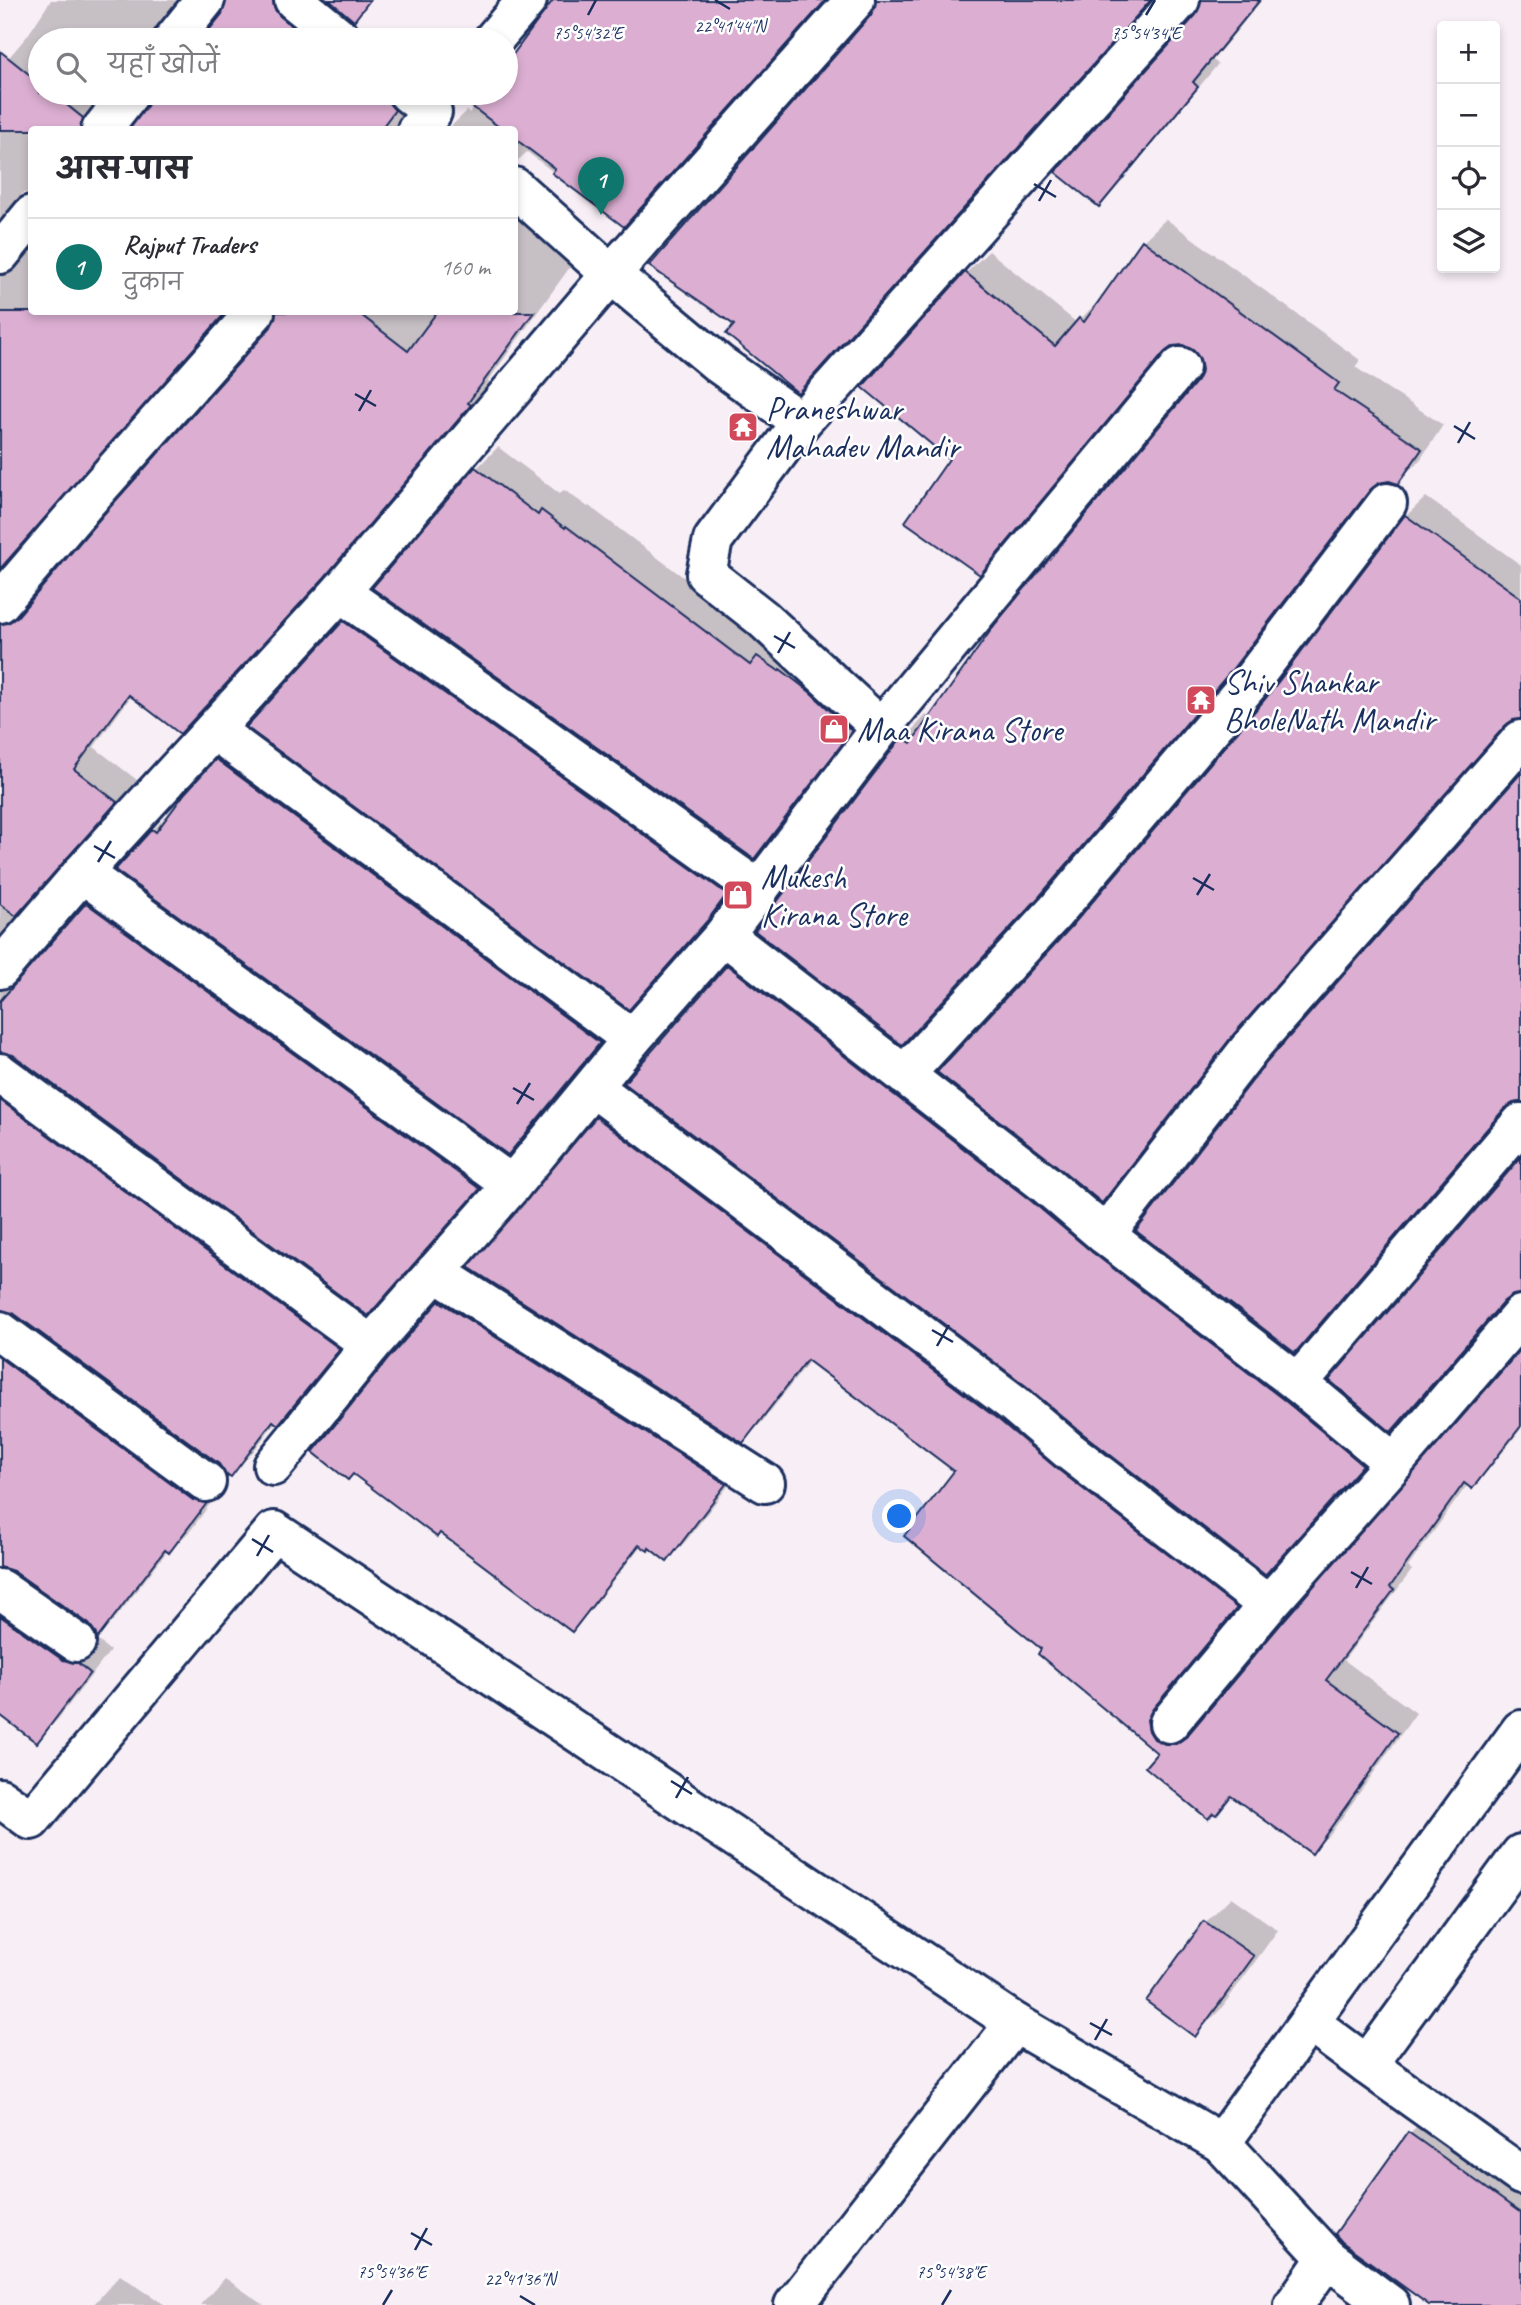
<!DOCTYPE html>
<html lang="hi">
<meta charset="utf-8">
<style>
body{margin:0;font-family:Caveat,"Playpen Sans Deva",sans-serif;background:#f2f2f3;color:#2b2b33}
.controls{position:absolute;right:21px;top:21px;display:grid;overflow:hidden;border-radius:7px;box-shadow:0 4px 10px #0003}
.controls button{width:63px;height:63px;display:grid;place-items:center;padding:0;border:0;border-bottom:2px solid #e1e1e2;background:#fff;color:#2b2b33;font:35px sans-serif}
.you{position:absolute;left:900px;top:1517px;width:24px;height:24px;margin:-18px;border:5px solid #fff;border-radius:50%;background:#1a73e8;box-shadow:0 0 0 10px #1a73e833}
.badge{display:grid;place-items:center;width:46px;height:46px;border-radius:50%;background:#0f766e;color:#fff;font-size:23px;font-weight:700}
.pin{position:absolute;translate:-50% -58px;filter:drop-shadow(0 2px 4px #0008)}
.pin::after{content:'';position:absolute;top:37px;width:24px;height:21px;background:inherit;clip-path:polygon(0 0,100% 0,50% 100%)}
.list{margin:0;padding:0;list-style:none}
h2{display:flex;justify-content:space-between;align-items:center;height:91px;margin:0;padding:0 28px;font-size:30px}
h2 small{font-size:23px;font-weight:400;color:#7c7c81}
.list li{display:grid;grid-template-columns:46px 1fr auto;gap:21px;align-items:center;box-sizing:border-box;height:98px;padding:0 28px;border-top:2px solid #e1e1e2}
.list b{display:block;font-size:26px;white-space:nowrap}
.list p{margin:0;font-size:23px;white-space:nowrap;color:#7c7c81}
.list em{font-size:23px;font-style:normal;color:#7c7c81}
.icon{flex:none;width:38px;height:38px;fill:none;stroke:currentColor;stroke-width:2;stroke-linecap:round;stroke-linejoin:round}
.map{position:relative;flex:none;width:1521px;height:2305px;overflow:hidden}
.search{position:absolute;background:#fff;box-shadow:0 4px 10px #0003;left:28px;top:28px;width:490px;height:77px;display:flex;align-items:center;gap:18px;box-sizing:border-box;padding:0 24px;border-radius:38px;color:#7c7c81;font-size:26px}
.panel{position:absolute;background:#fff;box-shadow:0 4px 10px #0003;left:28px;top:126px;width:490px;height:189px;border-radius:7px}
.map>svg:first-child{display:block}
.shadow{fill:#0003}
.building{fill:#dcafd2;stroke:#1b2f5e;stroke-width:2}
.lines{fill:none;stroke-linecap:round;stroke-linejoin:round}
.minor-casing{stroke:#1b2f5e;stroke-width:44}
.minor{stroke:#fff;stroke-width:38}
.ticks{fill:none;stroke:#1b2f5e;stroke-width:2.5}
.labels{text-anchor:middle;stroke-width:5;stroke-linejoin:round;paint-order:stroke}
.poi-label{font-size:33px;fill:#1b2f5e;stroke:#fff;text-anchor:start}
.ticks-label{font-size:18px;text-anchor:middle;fill:#1b2f5e;stroke:#fff;stroke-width:5;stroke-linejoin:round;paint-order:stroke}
</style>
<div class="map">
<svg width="1521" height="2305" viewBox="0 0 1521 2305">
<rect width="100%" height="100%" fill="#f8eff6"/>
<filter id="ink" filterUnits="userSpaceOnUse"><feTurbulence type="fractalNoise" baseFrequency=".0143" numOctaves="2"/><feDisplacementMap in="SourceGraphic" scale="14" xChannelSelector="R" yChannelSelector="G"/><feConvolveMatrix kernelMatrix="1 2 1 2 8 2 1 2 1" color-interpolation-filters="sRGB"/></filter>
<g filter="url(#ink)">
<!-- shadow -->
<g class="shadow">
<path d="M51,0H179L172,15L190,40H40V93H105L100,105L118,130H32V192L23,193L4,217L0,226V68L28,35Z"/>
<path d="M228,0H307L360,40H195L204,39L224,15Z"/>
<path d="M567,0H826L623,225L527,152L514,164V130H447L467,111L469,113L485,93H506V66L518,50Z"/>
<path d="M1203,0H1262L1213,60L1218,64L1120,183L1098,204L1198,15Z"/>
<path d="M153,93H421L433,130H130L149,107Z"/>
<path d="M514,216L575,260L488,381L491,383L345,554L201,710L132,695L94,747L137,780L4,931L0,941V587L18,604L30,603L273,328L278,316V312H514Z"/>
<path d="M1166,219L1360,360L1355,367L1443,425L1420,460L1397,482L1389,480L1380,481L1253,646L1061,873L924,1020L900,743L926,715L931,718L1198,382L1203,372L1202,358L1194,348L1183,344L1172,345L1002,550L979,572L952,459L966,273L989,251L1077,323L1103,296L1143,241Z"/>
<path d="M0,237L19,255L32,253V312H226L92,463L4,566L0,574Z"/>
<path d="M498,447L560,494L564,490L588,507L589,506L772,644L872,708L775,836L754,857L375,588L477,468Z"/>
<path d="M1426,497L1521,565V717L1509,720L1253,1012L1121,1182L1102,1201L1072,928L1266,700L1406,516Z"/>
<path d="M360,606L742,878L723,903L645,991L344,622Z"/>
<path d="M235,743L616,1025L525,1136L508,1153L153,830Z"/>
<path d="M1521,776V1100L1510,1103L1314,1331L1295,1351Z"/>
<path d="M108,882L500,1166L389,1292L14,1054L0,1050V950L19,970L30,969Z"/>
<path d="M743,952L1376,1450L1280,1558L728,966Z"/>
<path d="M0,1054L1,1061L360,1327L299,1401L278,1423L276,1421L252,1453L230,1475L220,1463L14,1312L0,1308Z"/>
<path d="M617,1099L1255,1588L1171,1688L1166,1698L1186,1726L1198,1725L1521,1351V1429L1491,1467L1472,1487L1468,1484L1408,1567L1412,1570L1344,1660L1416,1713L1331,1833L1312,1852L1233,1795L1216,1813L1159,1753L1044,1649L956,1470L810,1360L762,1422L743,1441L597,1118Z"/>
<path d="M1521,1159V1292L1511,1294L1411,1411L1391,1430Z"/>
<path d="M460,1283L744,1465L686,1541L667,1560L650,1546L642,1544L590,1611L571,1630L389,1360Z"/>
<path d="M0,1312L1,1319L215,1479L226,1482L191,1530L169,1551L168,1550L118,1615L98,1635L90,1623L13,1569L0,1566Z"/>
<path d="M0,1571L85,1639L100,1642L110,1651L58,1719L36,1741L0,1713Z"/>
<path d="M1231,1897L1278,1930L1220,2010L1195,2035L1148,2001L1206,1922Z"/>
<path d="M1446,2097L1521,2151V2305H1432L1337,2234L1410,2133Z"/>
<path d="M120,2275L165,2305H93Z"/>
<path d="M225,2278L264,2305H200Z"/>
</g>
<!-- building -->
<g class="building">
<path d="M226,0H273L274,8L280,16L309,40H201L222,14Z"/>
<path d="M329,0H370L354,21Z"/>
<path d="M553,0H826L624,227L552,173L555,169L514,138V130H503L454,93H506V64Z"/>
<path d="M876,0H1151L798,393L726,334L734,325L649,266L871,15Z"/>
<path d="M1201,0H1260L1193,82L1198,87L1099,207L1055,172L1196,15Z"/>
<path d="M0,51L40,83V93H52L83,118L80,130H0Z"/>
<path d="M153,93H387L388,102L395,110L380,130H129L147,106Z"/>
<path d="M1142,240L1339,383L1334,390L1422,449L1398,484L1389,481L1379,483L1370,490L1231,671L1039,897L902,1045L755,931L898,742L902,737L911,743L996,623L1197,381L1202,370L1200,359L1193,350L1183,345L1173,346L1164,353L980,575L905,522L949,459L862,387L965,272L1055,346L1079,318L1084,322Z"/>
<path d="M0,312H226L0,569Z"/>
<path d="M276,312H357L408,351L437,312H534L468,403L471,405L324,578L180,734L129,695L74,769L117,802L16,916L0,904V624L8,623L17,617L103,515L271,327Z"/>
<path d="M475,467L538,515L541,510L565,528L566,526L750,665L757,656L779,671L780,669L810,692L852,731L754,859L372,588Z"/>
<path d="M1405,515L1521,598V719L1513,720L1505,726L1234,1034L1102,1203L1057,1166L937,1072L1071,927L1265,699Z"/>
<path d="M343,621L727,894L707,921L629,1010L246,727Z"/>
<path d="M216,759L600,1043L508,1155L115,870L152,829L156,832L185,793Z"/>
<path d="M1521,773V1102L1513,1103L1504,1109L1295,1353L1136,1231L1267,1062Z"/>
<path d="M86,903L480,1189L368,1316L13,1055L0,1052V1001Z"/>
<path d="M727,965L1030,1200L1092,1252L1284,1400L1363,1465L1265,1575L1082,1433L1026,1386L624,1083Z"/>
<path d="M0,1100L340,1349L278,1425L273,1421L231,1477L228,1475L227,1477L219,1464L13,1313L0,1310Z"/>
<path d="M596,1117L999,1420L1055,1467L1237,1608L1152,1710L1147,1720L1149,1731L1154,1739L1165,1744H1176L1186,1737L1285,1619L1521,1349V1426L1472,1489L1464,1483L1390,1587L1394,1590L1326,1680L1398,1733L1312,1854L1231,1796L1216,1815L1213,1813L1208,1819L1145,1767L1157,1753L1038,1654L1041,1649L904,1536L954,1471L807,1360L743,1443L468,1267Z"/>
<path d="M1521,1157V1294L1513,1295L1504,1301L1391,1432L1329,1380Z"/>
<path d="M439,1301L726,1484L667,1562L649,1548L648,1551L639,1545L572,1632L440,1533L437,1537L353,1474L348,1480L313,1452L388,1359Z"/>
<path d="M0,1358L193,1500L207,1503L169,1553L165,1550L97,1639L95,1632L89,1624L13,1571L0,1567Z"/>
<path d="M0,1616L63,1660L78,1663L90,1673L37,1743L0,1715Z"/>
<path d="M1204,1921L1254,1956L1195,2037L1146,2001Z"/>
<path d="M1408,2132L1521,2213V2305H1429L1342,2242L1335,2234Z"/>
</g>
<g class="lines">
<!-- minor casing -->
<g class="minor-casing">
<g id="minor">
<path d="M294,0L343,40"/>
<path d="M173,40L205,0"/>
<path d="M493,40L527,0"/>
<path d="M408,93L432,112L417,130"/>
<path d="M101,130L130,93"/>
<path d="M514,187L611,274L719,364L801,422L713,540L706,574L762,618L881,728L724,935L1044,1183L1105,1235L1298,1383L1394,1463L1521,1315"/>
<path d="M0,254L32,215"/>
<path d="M801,422L1180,0"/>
<path d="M340,592L759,890"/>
<path d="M0,603L87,501L255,312"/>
<path d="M881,728L1180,367"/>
<path d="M214,730L632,1039"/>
<path d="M82,873L512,1185"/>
<path d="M0,969L82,873L340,592L611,274L855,0"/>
<path d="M0,1073L371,1345L512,1185L632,1039L724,935"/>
<path d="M904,1075L1055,912L1248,685L1387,503"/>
<path d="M594,1088L1013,1403L1068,1450L1268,1605L1394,1463"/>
<path d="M1105,1235L1250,1048L1521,740"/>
<path d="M435,1272L765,1483"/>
<path d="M0,1331L206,1482"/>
<path d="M1298,1383L1521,1123"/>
<path d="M273,1466L371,1345"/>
<path d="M0,1589L76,1642"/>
<path d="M1169,1723L1268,1605"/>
<path d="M0,1798L31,1820L274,1531L1015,2023"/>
<path d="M1521,1854L1367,2065L1521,2175"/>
<path d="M1309,2022L1367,2065"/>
<path d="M1221,2143L1327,2258"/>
<path d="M794,2305L1015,2023L1221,2143L1521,1730"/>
<path d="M1294,2305L1327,2258L1390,2305"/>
</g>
</g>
<!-- minor -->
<use href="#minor" class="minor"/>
</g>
</g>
<!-- ticks -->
<path class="ticks" d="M715,0L730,9M588,15L596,0M1146,15L1155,0M1034,184L1056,197M1039,201L1051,180M355,394L376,406M359,411L371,390M1454,426L1475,439M1458,443L1470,422M774,636L795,648M778,653L790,632M94,846L115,858M98,862L111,841M1193,878L1214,890M1197,895L1210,874M513,1088L534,1100M517,1104L530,1083M932,1330L953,1342M937,1346L949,1325M252,1539L273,1552M257,1556L269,1535M1351,1572L1372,1584M1356,1588L1368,1567M671,1781L692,1794M676,1798L688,1777M1090,2023L1112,2035M1095,2040L1107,2019M411,2233L432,2245M415,2250L427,2228M520,2296L535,2305M383,2305L392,2290M942,2305L951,2290"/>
<!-- icons -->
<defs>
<g id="temple-square" transform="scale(1.575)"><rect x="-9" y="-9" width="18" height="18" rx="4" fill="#d1495b" stroke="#fff"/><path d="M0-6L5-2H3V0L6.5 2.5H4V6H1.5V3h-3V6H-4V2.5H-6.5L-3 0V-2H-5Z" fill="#fff"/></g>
<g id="shop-square" transform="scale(1.575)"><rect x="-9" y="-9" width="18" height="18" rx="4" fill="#d1495b" stroke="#fff"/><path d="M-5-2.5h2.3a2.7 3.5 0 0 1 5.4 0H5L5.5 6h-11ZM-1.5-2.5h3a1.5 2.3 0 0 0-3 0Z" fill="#fff"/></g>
</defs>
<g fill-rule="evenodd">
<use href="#temple-square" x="743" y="427"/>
<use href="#temple-square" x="1201" y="700"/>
<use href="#shop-square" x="834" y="729"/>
<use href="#shop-square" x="738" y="895"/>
</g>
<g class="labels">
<!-- poi labels -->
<g class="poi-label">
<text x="766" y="420">Praneshwar<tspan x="766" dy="38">Mahadev Mandir</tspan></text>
<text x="1224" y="693">Shiv Shankar<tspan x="1224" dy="38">BholeNath Mandir</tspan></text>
<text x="857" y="741">Maa Kirana Store</text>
<text x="761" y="888">Mukesh<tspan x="761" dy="38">Kirana Store</tspan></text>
</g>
</g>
<g class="ticks-label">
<text x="730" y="32">22°41'44"N</text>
<text x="588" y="39">75°54'32"E</text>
<text x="1146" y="39">75°54'34"E</text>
<text x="392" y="2278">75°54'36"E</text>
<text x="951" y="2278">75°54'38"E</text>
<text x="520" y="2285">22°41'36"N</text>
</g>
</svg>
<div class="controls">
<button>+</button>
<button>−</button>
<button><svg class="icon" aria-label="locate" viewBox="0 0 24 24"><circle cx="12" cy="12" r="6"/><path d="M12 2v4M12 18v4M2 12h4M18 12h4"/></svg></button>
<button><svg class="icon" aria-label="layers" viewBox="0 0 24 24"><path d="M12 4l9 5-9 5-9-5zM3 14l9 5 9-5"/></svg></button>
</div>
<div class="you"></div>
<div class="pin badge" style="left:601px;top:215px">1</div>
<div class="search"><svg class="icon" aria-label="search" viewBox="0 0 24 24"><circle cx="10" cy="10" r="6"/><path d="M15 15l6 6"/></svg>यहाँ खोजें</div>
<section class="panel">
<h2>आस-पास<small></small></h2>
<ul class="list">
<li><span class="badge">1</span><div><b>Rajput Traders</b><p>दुकान</p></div><em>160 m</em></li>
</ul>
</section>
</div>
